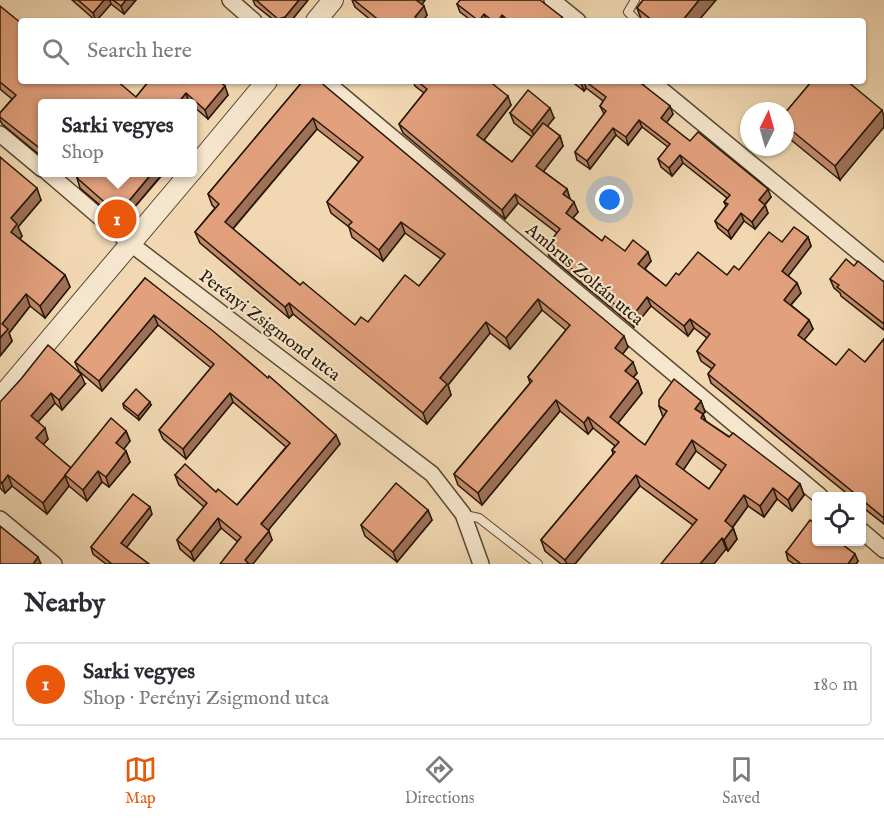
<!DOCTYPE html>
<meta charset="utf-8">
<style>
body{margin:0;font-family:"IM FELL English",serif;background:#f2f2f3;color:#2b2b33}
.controls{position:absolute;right:18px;bottom:18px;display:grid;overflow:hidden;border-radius:6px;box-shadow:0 2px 4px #0004}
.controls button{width:54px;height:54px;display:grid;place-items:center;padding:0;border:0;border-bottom:2px solid #e1e1e2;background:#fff;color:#2b2b33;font:30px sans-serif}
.compass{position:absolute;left:740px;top:102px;width:54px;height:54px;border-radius:50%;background:#fff;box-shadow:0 2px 4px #0004;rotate:5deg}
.you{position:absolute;left:610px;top:200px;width:21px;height:21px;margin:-15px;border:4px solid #fff;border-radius:50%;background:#1a73e8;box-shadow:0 0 0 9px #1a73e833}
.badge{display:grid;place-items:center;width:39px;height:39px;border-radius:50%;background:#ea580c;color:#fff;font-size:20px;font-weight:700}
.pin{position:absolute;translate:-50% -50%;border:3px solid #fff;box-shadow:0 2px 6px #0006}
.popup{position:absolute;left:38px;top:99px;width:159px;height:78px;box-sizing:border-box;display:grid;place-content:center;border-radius:6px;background:#fff;filter:drop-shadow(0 2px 4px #0005);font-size:20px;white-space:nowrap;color:#7c7c81}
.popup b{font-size:22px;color:#2b2b33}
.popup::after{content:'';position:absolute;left:50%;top:100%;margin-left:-12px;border:12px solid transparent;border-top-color:#fff}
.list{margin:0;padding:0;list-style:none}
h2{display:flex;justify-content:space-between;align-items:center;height:78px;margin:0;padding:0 24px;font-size:26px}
h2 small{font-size:20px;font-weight:400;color:#7c7c81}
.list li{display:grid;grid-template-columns:39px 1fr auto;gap:18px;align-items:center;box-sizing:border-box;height:84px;margin:0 12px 12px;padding:0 12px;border:2px solid #e1e1e2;border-radius:6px}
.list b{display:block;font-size:22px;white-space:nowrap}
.list p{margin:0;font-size:20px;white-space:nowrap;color:#7c7c81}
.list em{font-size:20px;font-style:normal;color:#7c7c81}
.icon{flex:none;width:33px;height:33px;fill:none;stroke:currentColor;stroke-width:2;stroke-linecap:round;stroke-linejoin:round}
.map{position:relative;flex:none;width:884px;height:564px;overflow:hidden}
.search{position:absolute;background:#fff;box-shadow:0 2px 4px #0004;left:18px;right:18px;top:18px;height:66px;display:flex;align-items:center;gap:15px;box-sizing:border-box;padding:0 21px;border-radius:6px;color:#7c7c81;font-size:22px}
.sheet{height:174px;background:#fff}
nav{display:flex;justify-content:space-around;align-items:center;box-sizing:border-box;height:84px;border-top:2px solid #e1e1e2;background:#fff;font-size:16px;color:#7c7c81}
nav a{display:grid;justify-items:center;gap:3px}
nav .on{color:#ea580c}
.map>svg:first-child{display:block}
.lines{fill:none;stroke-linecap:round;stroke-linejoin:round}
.service-casing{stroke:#584731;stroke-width:10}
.minor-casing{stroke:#584731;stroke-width:18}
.tertiary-casing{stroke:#584731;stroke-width:22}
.service{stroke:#f6e6cd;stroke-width:8}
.minor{stroke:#f6e6cd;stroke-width:15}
.tertiary{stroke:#f6e6cd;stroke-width:20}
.wall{fill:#c28a6c;stroke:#251706;stroke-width:1.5;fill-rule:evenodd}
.shaded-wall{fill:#9e7058;stroke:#251706;stroke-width:1.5}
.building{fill:#e2a07d;stroke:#251706;stroke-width:1.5;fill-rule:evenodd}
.labels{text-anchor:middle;stroke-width:4.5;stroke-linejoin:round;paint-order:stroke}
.street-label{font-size:18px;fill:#251706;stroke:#f6e6cd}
</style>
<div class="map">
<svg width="884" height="564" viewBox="0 0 884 564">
<rect width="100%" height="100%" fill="#f1d8b2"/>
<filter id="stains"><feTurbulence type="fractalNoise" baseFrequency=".00333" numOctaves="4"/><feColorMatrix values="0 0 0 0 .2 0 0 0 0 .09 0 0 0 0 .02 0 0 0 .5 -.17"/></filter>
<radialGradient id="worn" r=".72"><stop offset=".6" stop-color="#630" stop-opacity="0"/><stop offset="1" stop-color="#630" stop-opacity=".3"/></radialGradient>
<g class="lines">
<!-- service casing -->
<g class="service-casing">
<g id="service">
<path d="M635,0L628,12L636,20"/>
<path d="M465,515L479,518L538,564"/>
</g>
</g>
<!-- minor casing -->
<g class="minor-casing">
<g id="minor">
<path d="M230,0L254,21"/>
<path d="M552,0L578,21"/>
<path d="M325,81L820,496"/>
<path d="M651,81L884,273"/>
<path d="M0,134L42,169"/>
<path d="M47,172L131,244L432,474L463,514L481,564"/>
<path d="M0,519L54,564"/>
<path d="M862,531L884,550"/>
</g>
</g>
<!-- tertiary casing -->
<g class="tertiary-casing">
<g id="tertiary">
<path d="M316,21L333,0"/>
<path d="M192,171L267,81"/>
<path d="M0,398L191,172"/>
</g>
</g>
<!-- service -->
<use href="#service" class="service"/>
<!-- minor -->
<use href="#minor" class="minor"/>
<!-- tertiary -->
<use href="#tertiary" class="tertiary"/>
</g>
<!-- wall -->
<g class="wall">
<path d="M72,0H136L124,14L111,4L96,21Z"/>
<path d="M253,0H308L291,21H275L255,5Z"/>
<path d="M352,0H425L422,4L427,15L423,21H372L355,7Z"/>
<path d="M643,0H716L698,21H642L637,8Z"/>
<path d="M457,4L562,17L564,21H472L460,12Z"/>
<path d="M0,6L21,81L136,97L149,81H226L223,85L228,95L208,119L192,105V104L189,102L188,104H42V157L2,124L0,120V113L12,99L0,89Z"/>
<path d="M303,81L628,347L622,354L637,373L633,378L638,381L642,393L618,423L637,439L645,445L663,417L659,406L701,401L705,412L703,414L706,421L800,484L804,495L792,511L777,499L764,517L748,506L733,527L737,539L728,551L640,486L575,564H561L545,551L541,540L613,454L612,450L615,446L593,428L588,434L560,411L482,505L458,485L454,474L530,383L528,377L566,330L542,310L510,349L490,333L448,385L451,395L427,424L293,314L289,318L200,243L195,232L215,208L212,205L208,194ZM317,129L359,162L327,202L331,213L349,227L352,237L383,261L405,233L441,259L419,286L368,322L355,325L300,285L233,229ZM696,451L722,471L709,489L683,470Z"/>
<path d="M413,81H489L511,105L484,140L512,162L532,137L514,123L510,113L554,118L547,126L560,136L563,146L543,171L567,189L570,199L578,212L573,218L602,241L625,251L651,261L645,269L666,286L679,275H727L739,270L782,242L808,237L811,246L788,276L797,283L801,293L791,305L809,320L813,329L804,340L836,365L865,362L884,339V524L861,506V496H850L711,383L708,374L712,369L701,361L697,351L707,338L694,328L688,336L651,306L634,327L549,256L546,247L557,233L518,203L505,219L403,133L399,124L424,93L415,86Z"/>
<path d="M571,81H638L673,114L666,123L690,141L771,197L765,205L768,213L755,229L744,221L731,239L718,228L715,221L726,206L724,202L727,198L683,163L672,176L661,167L658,159L668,147L642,127L628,145L616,135L590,169L577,160L575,152L604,114L600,106L603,101L586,88L584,91Z"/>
<path d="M812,81L840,180L785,135V113Z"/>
<path d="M0,157L41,200L18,227L22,236L20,239L65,275L70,287L45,318L30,306L9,333L12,341L0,356Z"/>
<path d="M164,173L121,223L80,188L77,178Z"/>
<path d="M854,266L884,282V330L841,296L840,293L834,288L830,279Z"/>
<path d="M145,278L340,444L268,530L272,540L238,542L221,528L194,561L180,549L177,540L204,507L179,485L175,475L216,492L237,505L286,447L233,402L186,459L163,439L159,430L211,368L158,325L102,391L79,371L75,362Z"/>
<path d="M85,384L62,410L55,403L38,422L48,439L43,445L71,468L126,431L130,441L123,450L126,451L130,462L109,487L102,482L87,501L69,486L47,514L12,486L5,493L0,488V402Z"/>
<path d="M123,404L151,405L139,420L124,408Z"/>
<path d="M428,510L432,520L397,562L365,536L361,525Z"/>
<path d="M152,514L126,547L149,564H106L93,554L91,547Z"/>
<path d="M786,552L858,561L856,564H794L788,560Z"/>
</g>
<!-- shaded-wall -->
<g class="shaded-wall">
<path d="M104,0H110L111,4L96,21L93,13Z"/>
<path d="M126,0H136L124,14L121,6Z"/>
<path d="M299,0H308L291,21H286L285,17Z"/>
<path d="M416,0H425L419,9Z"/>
<path d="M699,0H716L698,21H682Z"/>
<path d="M424,6L427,15L423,21H417L415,17Z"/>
<path d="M484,14L487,21H479Z"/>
<path d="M502,15L504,21H498Z"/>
<path d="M217,81H226L220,89Z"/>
<path d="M583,81H584L586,88L584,91L581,83Z"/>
<path d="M225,86L228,95L208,119L205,110Z"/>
<path d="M186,93L189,102L188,104H177Z"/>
<path d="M508,96L511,105L481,144L477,135Z"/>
<path d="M670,106L673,114L664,126L661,118Z"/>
<path d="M550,108L554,118L536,141L532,131Z"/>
<path d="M882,110L884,116V127L840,180L835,166Z"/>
<path d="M313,118L317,129L229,233L225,222Z"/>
<path d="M639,120L642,127L628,145L626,137Z"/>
<path d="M613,128L616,135L590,169L587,161Z"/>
<path d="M560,136L563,146L540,176L536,166Z"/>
<path d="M680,155L683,163L672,176L669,168Z"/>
<path d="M153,172H164L121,223L118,214Z"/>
<path d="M37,188L41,200L18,227L22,236L15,244L11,232V218Z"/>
<path d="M567,189L570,199L567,203L563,194Z"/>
<path d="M768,189L771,197L762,208L759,200Z"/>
<path d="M515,194L518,203L505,219L502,210Z"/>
<path d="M574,202L578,212L569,222L566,213Z"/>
<path d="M765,205L768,213L755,229L752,222Z"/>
<path d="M741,213L744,221L731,239L728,231Z"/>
<path d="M401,222L405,233L383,261L379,250Z"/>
<path d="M808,237L811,246L785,280L782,271Z"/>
<path d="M648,252L651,261L641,273L638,264Z"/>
<path d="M65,275L70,287L45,318L40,306Z"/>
<path d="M797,283L801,293L787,309L784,300Z"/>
<path d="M26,294L30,306L9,333L12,341L0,356V338L2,324Z"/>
<path d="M647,297L651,306L634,327L631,318Z"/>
<path d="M538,299L542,310L510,349L506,338Z"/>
<path d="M289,303L293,314L289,318L285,307Z"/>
<path d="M154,315L158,325L102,391L99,381Z"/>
<path d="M690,319L694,328L688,336L684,326Z"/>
<path d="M809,320L813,329L801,344L798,335Z"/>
<path d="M486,322L490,333L448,385L451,395L427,424L423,413L440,378Z"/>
<path d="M624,336L628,347L619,359L615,348Z"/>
<path d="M633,362L637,373L629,382L625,371Z"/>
<path d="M81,374L85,384L62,410L59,400Z"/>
<path d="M638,381L642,393L614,428L610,417Z"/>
<path d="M51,393L55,403L34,426L31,416Z"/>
<path d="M230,393L233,402L186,459L183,449Z"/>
<path d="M556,400L560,411L482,505L478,493Z"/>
<path d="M701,401L705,412L703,414L707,425L705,429L695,409Z"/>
<path d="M150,402L151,405L139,420L138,416Z"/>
<path d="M588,417L593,428L588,434L584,423Z"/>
<path d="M45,428L48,439L39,449L36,438Z"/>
<path d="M126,431L130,441L120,454L116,443Z"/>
<path d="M336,435L340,444L265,534L261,524Z"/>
<path d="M692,440L696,451L680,475L676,464Z"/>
<path d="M126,451L130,462L109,487L106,477Z"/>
<path d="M98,471L102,482L87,501L83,490Z"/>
<path d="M8,475L12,486L5,493L2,483Z"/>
<path d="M636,475L640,486L575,564H567L565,560Z"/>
<path d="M65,476L69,486L47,514L43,503Z"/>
<path d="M800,484L804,495L792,511L788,500Z"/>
<path d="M773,488L777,499L764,517L760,506Z"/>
<path d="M744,495L748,506L729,532L725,521Z"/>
<path d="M150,507L152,514L124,551L121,543Z"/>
<path d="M428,510L432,520L397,562L393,552Z"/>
<path d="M218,518L221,528L194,561L191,552Z"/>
<path d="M733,528L737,539L728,551L724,540Z"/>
<path d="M269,531L272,540L253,564H246L245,560Z"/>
<path d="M722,538L726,549L714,564H700Z"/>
<path d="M855,554L858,561L856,564H848Z"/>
<path d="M38,557L41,564H33Z"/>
</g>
<!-- building -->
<g class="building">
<path d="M78,0H104L93,13Z"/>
<path d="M113,0H126L121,6Z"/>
<path d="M256,0H299L285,17L278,19Z"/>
<path d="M354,0H416L424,6L415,17L420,21H380Z"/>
<path d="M460,0H540L562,17L561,19L564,21H509L502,15L498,21H493L484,14L479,21L457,4Z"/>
<path d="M643,0H699L682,21H653L637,8Z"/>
<path d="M0,6L21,23V81H117L136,97L149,81H219L225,86L205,110L186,93L177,104H42V150L0,117V113L16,95L0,82Z"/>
<path d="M303,81H319L624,336L615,348L633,362L625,371L638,381L610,417L637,439L645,445L667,411L659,406V400L674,379L701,401L695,409L703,414L701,418L729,437L733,433L800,484L788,500L773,488L760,506L744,495L725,521L733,528L724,540L722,538L700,564H661L697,520L636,475L565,560L541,540L615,452L612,450L619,442L588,417L584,423L556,400L478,493L454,474L532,381L528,377L570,325L538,299L506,338L486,322L440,378L447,384L423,413L289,303L285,307L195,232L219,204L208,194ZM313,118L363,157L327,202L352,222L348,226L379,250L401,222L445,254L419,286L405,275L368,322L361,317L355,325L303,282L300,285L225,222ZM692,440L726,465L709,489L676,464Z"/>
<path d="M417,81H489L508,96L477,135L512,162L543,123L560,136L536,166L567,189L563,194L574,202L566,213L602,241L605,236L625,251L633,240L648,252L638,264L666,286L676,273L679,275L698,252L727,275L734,266L739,270L769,232L782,242L794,227L808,237L782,271L797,283L784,300L809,320L798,335L836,365L849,349L865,362L884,339V518L861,499V496H858L708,374L715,365L697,351L710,334L690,319L684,326L647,297L631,318L546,247L560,229L515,194L502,210L399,124L427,89Z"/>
<path d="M585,81H638L670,106L661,118L690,141L698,132L768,189L759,200L765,205L752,222L741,213L728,231L715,221L728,204L724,202L730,195L680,155L669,168L658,159L670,144L639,120L626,137L613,128L587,161L575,152L606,111L600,106L606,97Z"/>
<path d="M812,81H847L882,110L835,166L785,125V113Z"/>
<path d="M528,90L550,108L532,131L510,113Z"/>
<path d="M0,157L37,188L11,218L17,224L11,232L65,275L40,306L26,294L2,324L8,329L0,338Z"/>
<path d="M82,172H153L118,214L77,178Z"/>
<path d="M846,259L854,266L858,261L884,282V324L837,287L839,285L830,279Z"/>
<path d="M145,278L213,331L268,378L269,376L336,435L261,524L269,531L245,560L249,564H220L241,537L218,518L191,552L177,540L207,503L175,475L185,464L216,492L218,489L237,505L290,443L230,393L183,449L159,430L214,364L154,315L99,381L75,362Z"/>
<path d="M48,345L81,374L59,400L51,393L31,416L45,428L36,438L71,468L43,503L8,475L2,483L0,481V402L21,379Z"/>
<path d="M136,389L150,402L138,416L123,404Z"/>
<path d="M111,418L126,431L116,443L126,451L106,477L98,471L83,490L65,475Z"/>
<path d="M396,483L428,510L393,552L361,525Z"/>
<path d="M133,494L150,507L121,543L149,564H112L91,547Z"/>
<path d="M810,520L816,525V542H839L855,554L848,564H801L786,552Z"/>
<path d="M0,526L38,557L33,564H0Z"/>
</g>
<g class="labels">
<!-- street labels -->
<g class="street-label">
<text transform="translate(585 274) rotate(40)" y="6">Ambrus Zoltán utca</text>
<text transform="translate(270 325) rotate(37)" y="6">Perényi Zsigmond utca</text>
</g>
</g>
<rect width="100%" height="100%" filter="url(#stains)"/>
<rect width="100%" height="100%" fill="url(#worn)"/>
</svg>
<div class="controls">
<button><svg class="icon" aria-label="locate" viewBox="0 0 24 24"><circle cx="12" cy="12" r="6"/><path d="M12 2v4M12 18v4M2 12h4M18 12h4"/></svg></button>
</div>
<svg class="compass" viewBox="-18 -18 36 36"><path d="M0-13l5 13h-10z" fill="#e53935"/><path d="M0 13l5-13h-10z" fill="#7c7c81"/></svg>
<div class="you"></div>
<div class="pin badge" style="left:117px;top:219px">1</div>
<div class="popup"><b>Sarki vegyes</b>Shop</div>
<div class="search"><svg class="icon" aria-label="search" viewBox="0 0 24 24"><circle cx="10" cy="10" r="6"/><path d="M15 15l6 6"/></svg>Search here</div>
</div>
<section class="sheet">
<h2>Nearby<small></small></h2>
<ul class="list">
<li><span class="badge">1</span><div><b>Sarki vegyes</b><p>Shop · Perényi Zsigmond utca</p></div><em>180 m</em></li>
</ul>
</section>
<nav>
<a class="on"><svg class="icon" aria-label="map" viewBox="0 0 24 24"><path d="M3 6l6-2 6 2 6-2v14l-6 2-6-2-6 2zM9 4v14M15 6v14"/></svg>Map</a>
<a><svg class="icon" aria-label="directions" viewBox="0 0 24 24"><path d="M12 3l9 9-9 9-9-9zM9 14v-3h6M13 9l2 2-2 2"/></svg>Directions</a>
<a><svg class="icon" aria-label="saved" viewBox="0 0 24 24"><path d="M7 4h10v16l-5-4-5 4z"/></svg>Saved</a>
</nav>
